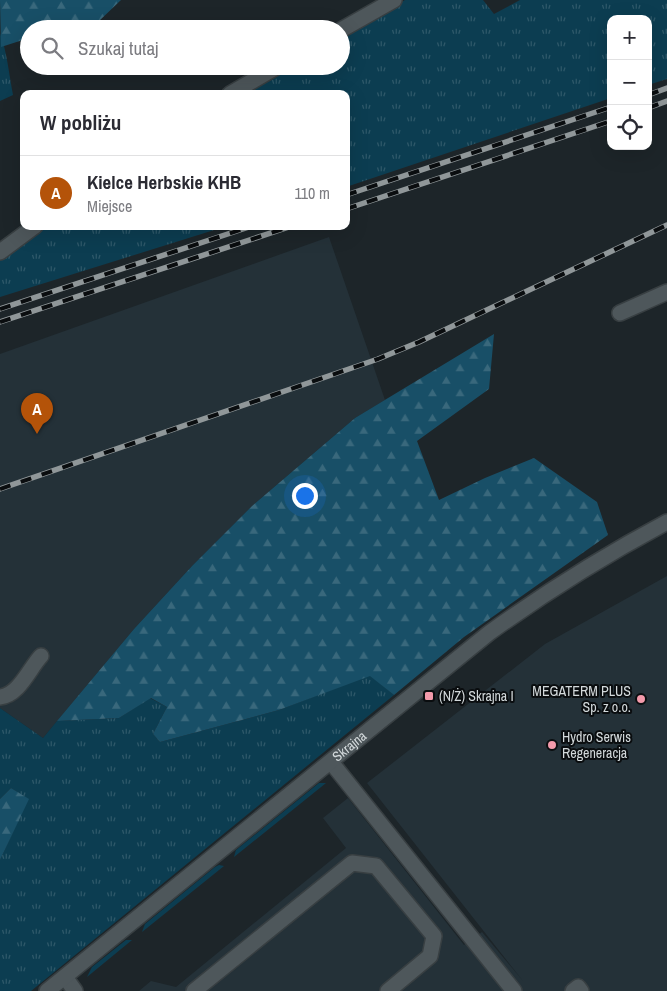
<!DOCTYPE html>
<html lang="pl">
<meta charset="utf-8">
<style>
body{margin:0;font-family:"Archivo Narrow",sans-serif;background:#f7f7f7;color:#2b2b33}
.controls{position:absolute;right:15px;top:15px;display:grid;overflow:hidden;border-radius:10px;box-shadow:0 5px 20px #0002}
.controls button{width:45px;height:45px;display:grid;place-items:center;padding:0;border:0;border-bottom:1px solid #e1e1e2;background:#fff;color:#2b2b33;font:25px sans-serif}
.you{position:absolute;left:304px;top:495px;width:18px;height:18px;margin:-12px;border:4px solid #fff;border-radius:50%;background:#1a73e8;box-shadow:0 0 0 8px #1a73e833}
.badge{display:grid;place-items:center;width:32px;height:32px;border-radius:50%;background:#b45309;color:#fff;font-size:16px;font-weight:700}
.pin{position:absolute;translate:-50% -41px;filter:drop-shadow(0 1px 2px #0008)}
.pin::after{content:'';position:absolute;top:26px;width:18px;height:15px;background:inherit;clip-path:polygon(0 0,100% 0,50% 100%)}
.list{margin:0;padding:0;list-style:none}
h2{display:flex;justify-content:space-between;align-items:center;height:65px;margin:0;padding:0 20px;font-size:21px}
h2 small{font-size:16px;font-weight:400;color:#7c7c81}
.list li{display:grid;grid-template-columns:32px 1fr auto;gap:15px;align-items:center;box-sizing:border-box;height:75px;padding:0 20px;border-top:1px solid #e1e1e2}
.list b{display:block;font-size:19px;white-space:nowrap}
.list p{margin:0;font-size:16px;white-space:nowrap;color:#7c7c81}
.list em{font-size:16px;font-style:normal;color:#7c7c81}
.icon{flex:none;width:28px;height:28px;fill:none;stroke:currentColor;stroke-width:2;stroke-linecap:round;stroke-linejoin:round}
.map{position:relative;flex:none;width:667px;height:991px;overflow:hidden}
.search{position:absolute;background:#fff;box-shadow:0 5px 20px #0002;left:20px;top:20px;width:330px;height:55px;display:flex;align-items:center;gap:12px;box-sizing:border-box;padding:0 18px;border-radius:28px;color:#7c7c81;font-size:19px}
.panel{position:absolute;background:#fff;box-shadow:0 5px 20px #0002;left:20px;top:90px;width:330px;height:140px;border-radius:10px}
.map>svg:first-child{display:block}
.built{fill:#243138}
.grass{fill:url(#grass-tufts)}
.forest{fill:url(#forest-firs)}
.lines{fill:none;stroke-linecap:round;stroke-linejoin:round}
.minor-casing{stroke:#383f42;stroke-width:18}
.minor{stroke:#4e575b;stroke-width:15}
.rail-casing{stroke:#909799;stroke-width:5.5}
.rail{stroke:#0a0d0f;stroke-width:4;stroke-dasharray:11;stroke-linecap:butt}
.poi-dot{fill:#f39aab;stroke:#0a0d0f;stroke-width:2}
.labels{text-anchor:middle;stroke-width:4;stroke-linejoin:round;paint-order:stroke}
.poi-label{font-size:14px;fill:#d3d9db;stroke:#0a0d0f;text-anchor:start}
.street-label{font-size:14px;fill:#d3d9db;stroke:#0a0d0f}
</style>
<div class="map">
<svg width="667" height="991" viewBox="0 0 667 991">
<defs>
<pattern id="grass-tufts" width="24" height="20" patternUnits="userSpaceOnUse" patternTransform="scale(1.25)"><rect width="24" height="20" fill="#0c3d51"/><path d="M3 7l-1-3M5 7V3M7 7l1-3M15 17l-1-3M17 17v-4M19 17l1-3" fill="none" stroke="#2e5869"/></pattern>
<pattern id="forest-firs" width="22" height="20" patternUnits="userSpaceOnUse" patternTransform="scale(1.25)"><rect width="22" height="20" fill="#184f67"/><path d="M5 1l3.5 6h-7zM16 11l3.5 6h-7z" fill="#39687c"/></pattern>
</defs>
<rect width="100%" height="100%" fill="#1d2529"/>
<!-- built -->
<g class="built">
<path d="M329,237L385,400L355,418L252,506L192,566L134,629L43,738L0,708V354Z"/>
<path d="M667,576V991H139L151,981L176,987L346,848L323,818L348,798L464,945L482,932L523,981L367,783L545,644Z"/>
</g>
<!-- grass -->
<g class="grass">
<path d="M405,0H483L494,14L520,0H667V79L648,85V19H611V98L346,187V94H241L289,66H341V36Z"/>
<path d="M0,33C7,52 9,74 13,95L0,101Z"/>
<path d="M45,226H227L0,297V260Z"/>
<path d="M370,675L394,695L31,991H0V860L28,799L11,788L0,799V708L43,738L57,721L119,718L150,698L167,707L153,734L160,742L279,710Z"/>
<path d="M319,783H326L234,857L236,850Z"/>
<path d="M219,865L224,866L142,932L145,924L215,867Z"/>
<path d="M126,940H132L87,977L92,967Z"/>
</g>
<!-- forest -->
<g class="forest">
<path d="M0,0H121L99,21L65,29H29V38L1,47Z"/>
<path d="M494,334L489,389L417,441L439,500L485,478L534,458L597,502L608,535L464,637L394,695L370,676L279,710L160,742L153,734L167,707L151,698L119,718L57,721L134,629L192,566L252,506L355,418Z"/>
<path d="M11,788L29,799L0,860V799Z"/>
</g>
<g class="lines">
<!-- minor casing -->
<g class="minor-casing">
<g id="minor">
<path d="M341,30L394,0"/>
<path d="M230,94L278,66"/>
<path d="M0,252L35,226"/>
<path d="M620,313L667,292"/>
<path d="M0,697C19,695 29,669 41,656"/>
<path d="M331,762L514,991"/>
<path d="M65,977L75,991"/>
<path id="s1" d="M47,991L489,633C546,592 605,555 667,522"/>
<path d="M194,991L352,863L376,866L434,936L430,956L388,991"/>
<path d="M573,991L578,987L581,991"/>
</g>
</g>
<!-- minor -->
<use href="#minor" class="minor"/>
<!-- rail casing -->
<g class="rail-casing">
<g id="rail">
<path d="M648,95L667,88"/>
<path d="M648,108L667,101"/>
<path d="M346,195L611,107"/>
<path d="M346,209L611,121"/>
<path d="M0,309L252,226"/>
<path d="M0,322L292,226"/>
<path d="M0,489L378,359L419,342L667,225"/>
</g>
</g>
<!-- rail -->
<use href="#rail" class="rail"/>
</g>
<!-- markers -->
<g class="poi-dot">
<rect x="424" y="691" width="10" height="10" rx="2.5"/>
<circle cx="641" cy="699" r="5"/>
<circle cx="552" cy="745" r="5"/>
</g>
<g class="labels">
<!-- poi labels -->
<g class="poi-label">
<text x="631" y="696" text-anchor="end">MEGATERM PLUS<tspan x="631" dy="16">Sp. z o.o.</tspan></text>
<text x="439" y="701">(N/Ż) Skrajna I</text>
<text x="562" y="742">Hydro Serwis<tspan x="562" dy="16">Regeneracja</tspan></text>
</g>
<!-- street labels -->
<g class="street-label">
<text dy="5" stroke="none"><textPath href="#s1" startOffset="389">Skrajna</textPath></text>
</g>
</g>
</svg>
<div class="controls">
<button>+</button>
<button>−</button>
<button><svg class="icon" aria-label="locate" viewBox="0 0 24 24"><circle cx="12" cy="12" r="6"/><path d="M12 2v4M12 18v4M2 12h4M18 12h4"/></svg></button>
</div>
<div class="you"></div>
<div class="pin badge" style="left:37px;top:434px">A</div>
<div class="search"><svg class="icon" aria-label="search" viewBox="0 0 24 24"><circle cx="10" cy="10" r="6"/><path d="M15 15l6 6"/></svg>Szukaj tutaj</div>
<section class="panel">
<h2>W pobliżu<small></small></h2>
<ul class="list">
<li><span class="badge">A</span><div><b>Kielce Herbskie KHB</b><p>Miejsce</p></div><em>110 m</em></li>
</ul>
</section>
</div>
